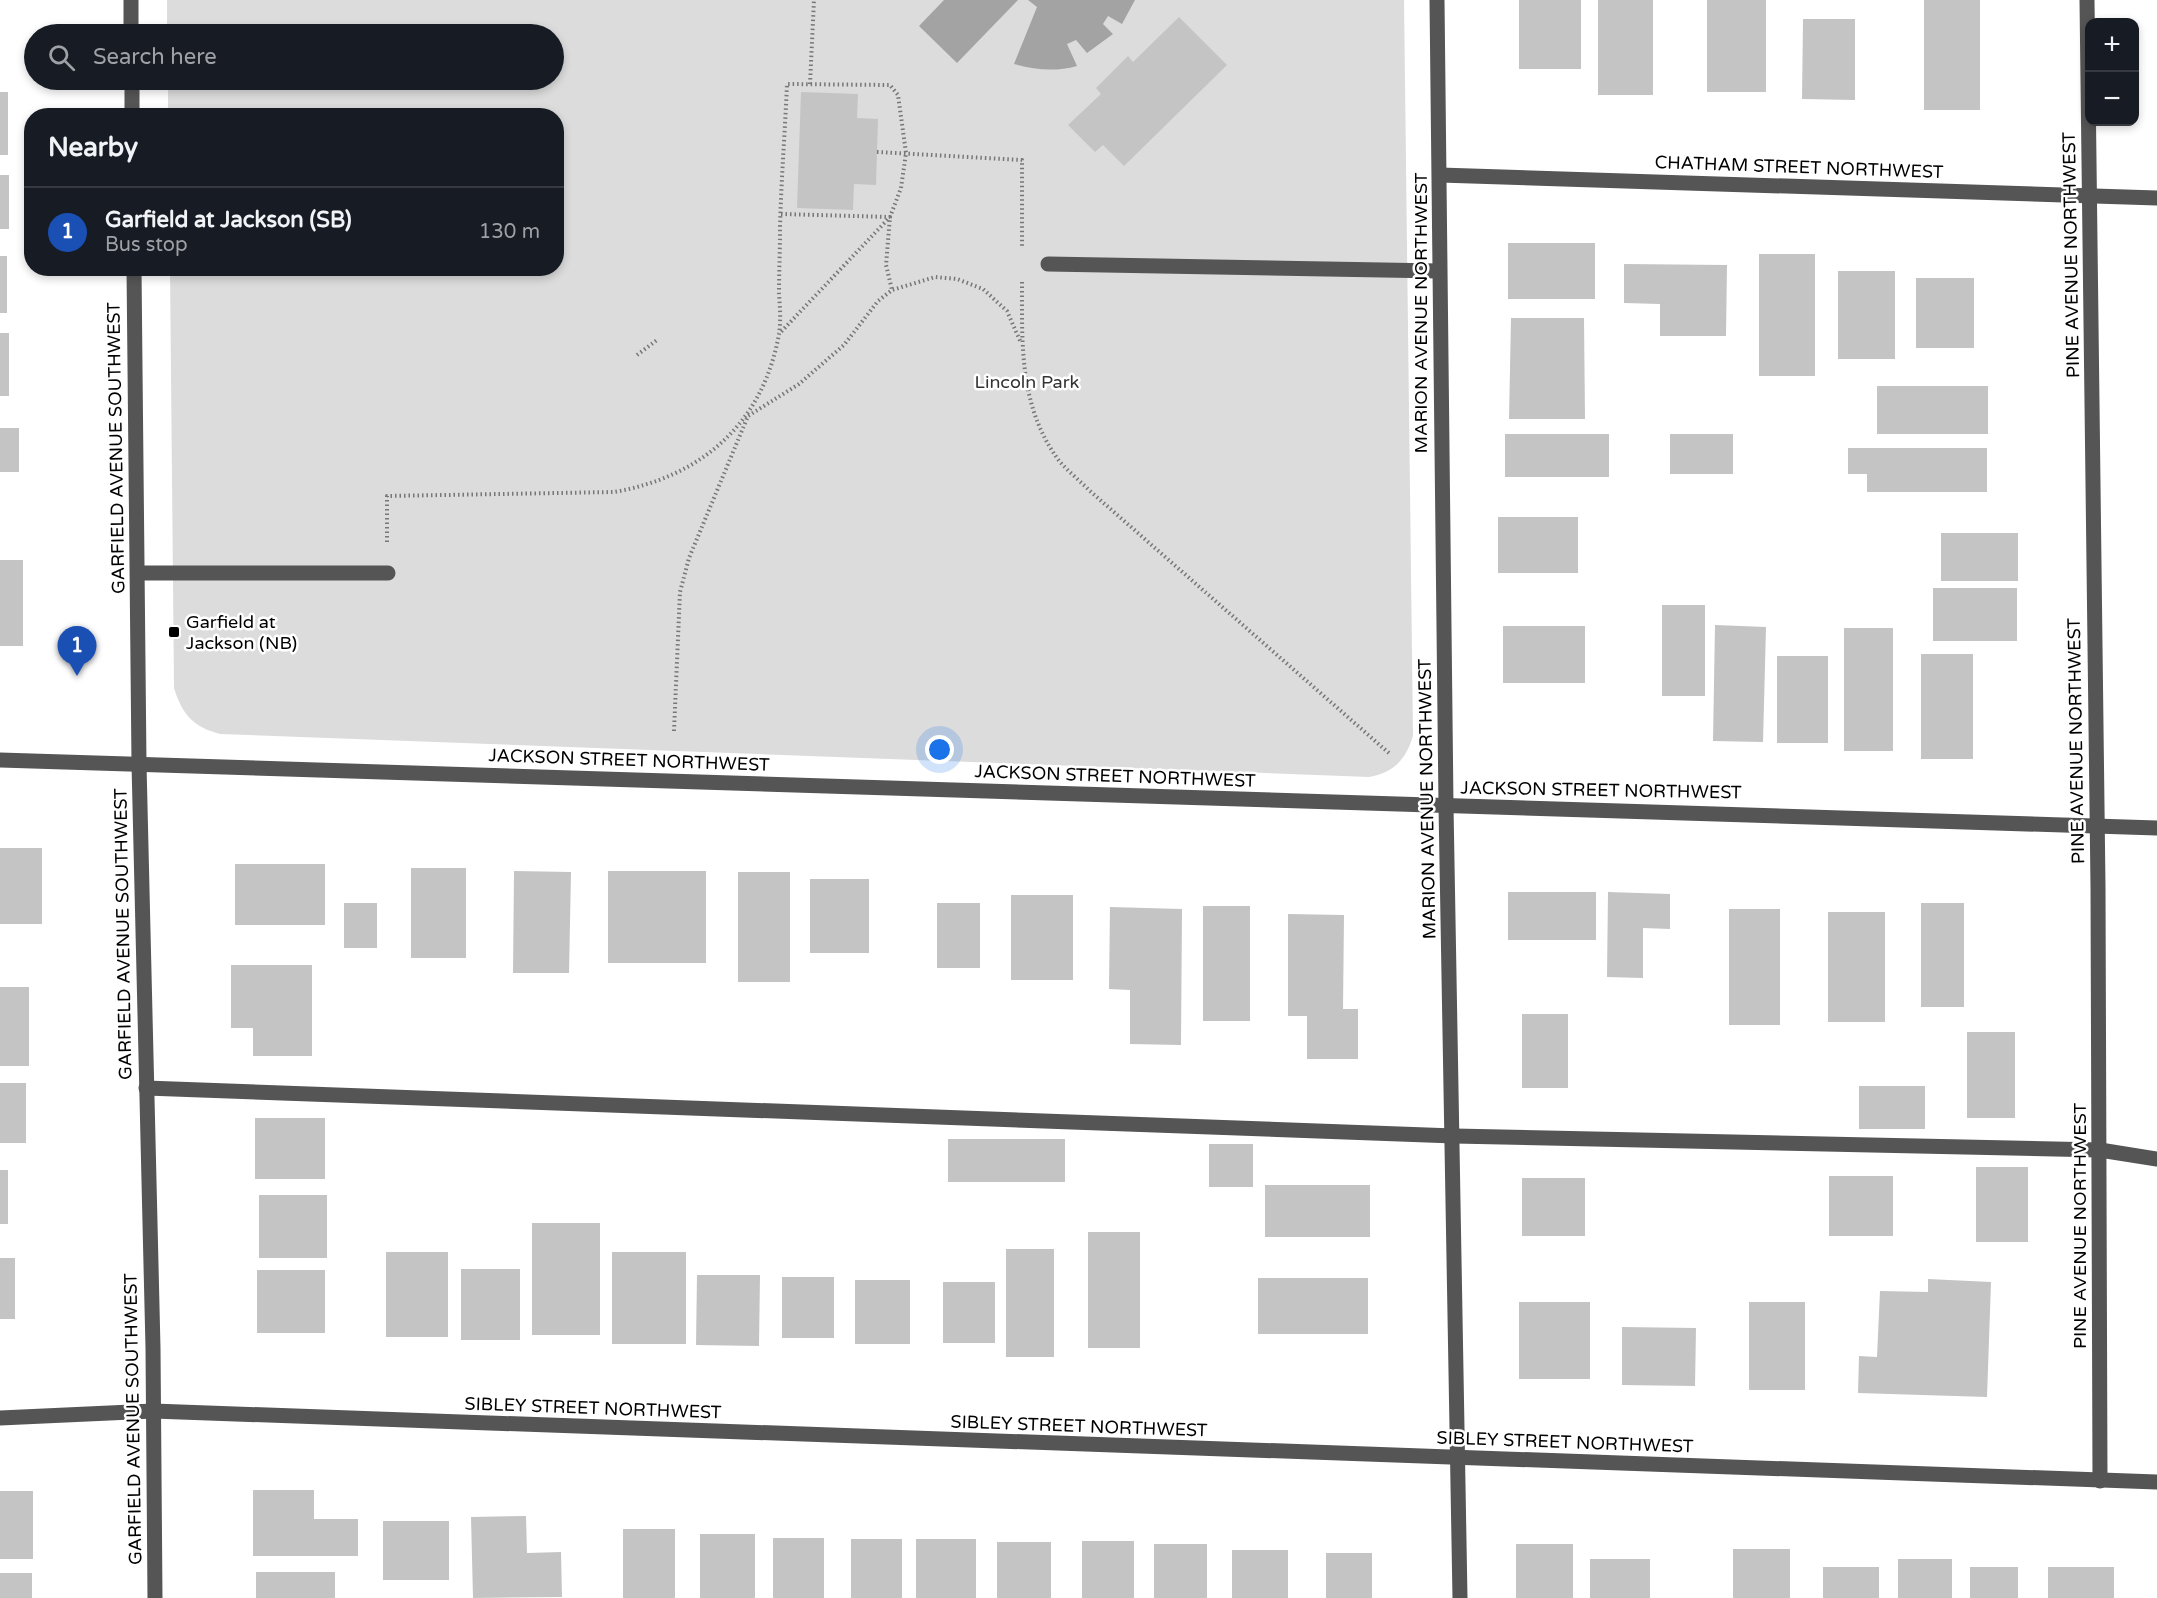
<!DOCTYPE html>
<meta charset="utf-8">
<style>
body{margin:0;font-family:"Varela Round",sans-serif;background:#20242c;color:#f1f3f6}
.controls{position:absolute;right:18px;top:18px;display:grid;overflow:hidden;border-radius:12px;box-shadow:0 3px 9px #0003}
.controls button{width:54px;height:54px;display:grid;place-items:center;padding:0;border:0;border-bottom:2px solid #363941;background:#171b24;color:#f1f3f6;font:30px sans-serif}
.you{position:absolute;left:940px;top:750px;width:21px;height:21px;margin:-15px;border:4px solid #fff;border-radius:50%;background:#1a73e8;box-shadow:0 0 0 9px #1a73e833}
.badge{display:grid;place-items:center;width:39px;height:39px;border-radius:50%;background:#858687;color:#fff;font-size:20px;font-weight:700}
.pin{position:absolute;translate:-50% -50px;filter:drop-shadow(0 2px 3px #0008)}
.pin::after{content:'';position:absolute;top:32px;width:21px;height:18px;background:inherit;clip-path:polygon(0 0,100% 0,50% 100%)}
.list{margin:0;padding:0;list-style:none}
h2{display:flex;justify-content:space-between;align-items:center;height:78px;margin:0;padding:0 24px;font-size:26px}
h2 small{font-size:20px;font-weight:400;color:#9ea1a6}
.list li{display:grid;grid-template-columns:39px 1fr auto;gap:18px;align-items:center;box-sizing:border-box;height:90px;padding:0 24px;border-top:2px solid #363941}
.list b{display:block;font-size:22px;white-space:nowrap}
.list p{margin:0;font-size:20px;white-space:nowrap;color:#9ea1a6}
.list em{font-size:20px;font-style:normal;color:#9ea1a6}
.icon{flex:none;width:33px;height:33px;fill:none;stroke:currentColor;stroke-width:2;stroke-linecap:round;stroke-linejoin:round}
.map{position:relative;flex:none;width:2157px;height:1598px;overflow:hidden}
.search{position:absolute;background:#171b24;box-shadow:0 3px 9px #0003;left:24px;top:24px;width:540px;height:66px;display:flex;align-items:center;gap:15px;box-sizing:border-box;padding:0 21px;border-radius:33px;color:#9ea1a6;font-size:22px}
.panel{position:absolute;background:#171b24;box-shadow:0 3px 9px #0003;left:24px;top:108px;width:540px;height:168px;border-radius:24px}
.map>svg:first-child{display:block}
.green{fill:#dcdcdc}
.water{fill:#a3a3a3}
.building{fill:#c4c4c4}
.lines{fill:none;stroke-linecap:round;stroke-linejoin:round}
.path{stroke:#777;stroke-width:4;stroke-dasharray:1.5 3;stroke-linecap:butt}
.minor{stroke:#555;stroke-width:15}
.poi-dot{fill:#000;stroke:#fff;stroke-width:2}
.labels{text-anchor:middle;stroke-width:5;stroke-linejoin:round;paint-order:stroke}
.street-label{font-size:18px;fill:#000;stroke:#fff}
.park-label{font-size:18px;fill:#333;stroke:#fff}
.poi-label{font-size:18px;fill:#000;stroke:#fff;text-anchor:start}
</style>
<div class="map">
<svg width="2157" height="1598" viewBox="0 0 2157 1598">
<rect width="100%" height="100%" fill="#fff"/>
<!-- green -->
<path class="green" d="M167,0H1404L1413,736C1406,759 1394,773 1369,777L220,734C193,727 182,714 174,688L170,269L556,268V116L168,115V80H554V34H167Z"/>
<!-- water -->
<g class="water">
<path d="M944,0H1018L957,63L919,26Z"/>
<path d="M1028,0H1135L1122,24L1108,16L1103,24L1113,34L1087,53L1076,40L1067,44L1077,66C1055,72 1036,70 1014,64L1037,7Z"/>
</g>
<!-- building -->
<g class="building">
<rect x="1519" y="0" width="62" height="69"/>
<rect x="1598" y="0" width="55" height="95"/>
<rect x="1707" y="0" width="59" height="92"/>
<rect x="1924" y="0" width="56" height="110"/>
<path d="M1179,17L1227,65L1124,166L1103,145L1095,152L1068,125L1101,94L1096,88L1128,56L1133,62Z"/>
<path d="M1803,19H1855V100L1802,99Z"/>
<rect x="0" y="92" width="8" height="63"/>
<path d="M801,92L858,94L857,118L878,119L876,185L854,184L853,210L797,208Z"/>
<rect x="0" y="175" width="9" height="54"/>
<rect x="1508" y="243" width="87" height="56"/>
<rect x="1759" y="254" width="56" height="122"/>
<rect x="0" y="256" width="7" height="57"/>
<path d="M1624,264L1727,265L1726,336H1660V304L1624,303Z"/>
<rect x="1838" y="271" width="57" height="88"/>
<rect x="1916" y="278" width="58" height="70"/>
<path d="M1511,318H1584L1585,419H1509Z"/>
<rect x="0" y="333" width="9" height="63"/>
<rect x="1877" y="386" width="111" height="48"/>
<rect x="0" y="428" width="19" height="44"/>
<rect x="1505" y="434" width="104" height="43"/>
<rect x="1670" y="434" width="63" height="40"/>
<path d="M1848,448H1987V492H1867V474H1848Z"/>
<rect x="1498" y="517" width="80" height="56"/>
<rect x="1941" y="533" width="77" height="48"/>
<rect x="0" y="560" width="23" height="86"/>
<rect x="1933" y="588" width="84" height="53"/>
<rect x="1662" y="605" width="43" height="91"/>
<path d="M1715,625L1766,627L1763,742L1713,741Z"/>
<rect x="1503" y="626" width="82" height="57"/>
<rect x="1844" y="628" width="49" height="123"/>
<rect x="1921" y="654" width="52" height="105"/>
<rect x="1777" y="656" width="51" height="87"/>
<rect x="0" y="848" width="42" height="76"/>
<rect x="235" y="864" width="90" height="61"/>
<rect x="411" y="868" width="55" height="90"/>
<path d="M514,871L571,872L569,973H513Z"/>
<rect x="608" y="871" width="98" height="92"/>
<rect x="738" y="872" width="52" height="110"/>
<rect x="810" y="879" width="59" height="74"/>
<rect x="1508" y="892" width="88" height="48"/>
<path d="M1608,892L1670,894V929L1643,928V978L1607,977Z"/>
<rect x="1011" y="895" width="62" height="85"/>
<rect x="344" y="903" width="33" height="45"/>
<rect x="937" y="903" width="43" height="65"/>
<rect x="1921" y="903" width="43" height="104"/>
<rect x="1203" y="906" width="47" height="115"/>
<path d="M1110,907L1182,909L1181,1045L1130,1044V990L1109,989Z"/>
<rect x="1729" y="909" width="51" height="116"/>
<rect x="1828" y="912" width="57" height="110"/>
<path d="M1288,914L1344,915L1343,1009H1358V1059H1307V1016H1288Z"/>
<path d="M231,965H312V1056H253V1028H231Z"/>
<rect x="0" y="987" width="29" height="79"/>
<rect x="1522" y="1014" width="46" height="74"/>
<rect x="1967" y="1032" width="48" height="86"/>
<rect x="0" y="1083" width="26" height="60"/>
<rect x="1859" y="1086" width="66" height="43"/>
<rect x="255" y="1118" width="70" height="61"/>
<rect x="948" y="1139" width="117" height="43"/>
<rect x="1209" y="1144" width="44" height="43"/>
<rect x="1976" y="1167" width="52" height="75"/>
<rect x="0" y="1170" width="8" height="54"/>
<rect x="1829" y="1176" width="64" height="60"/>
<rect x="1522" y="1178" width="63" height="58"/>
<rect x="1265" y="1185" width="105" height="52"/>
<rect x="259" y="1195" width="68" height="63"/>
<rect x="532" y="1223" width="68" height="112"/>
<rect x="1088" y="1232" width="52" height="116"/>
<rect x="1006" y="1249" width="48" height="108"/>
<rect x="386" y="1252" width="62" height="85"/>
<rect x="612" y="1252" width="74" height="92"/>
<rect x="0" y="1258" width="15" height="61"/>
<rect x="461" y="1269" width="59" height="71"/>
<rect x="257" y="1270" width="68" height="63"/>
<path d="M697,1275H760L759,1346L696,1345Z"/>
<rect x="782" y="1277" width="52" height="61"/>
<rect x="1258" y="1278" width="110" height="56"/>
<path d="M1928,1279L1991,1282L1987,1397L1858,1393L1859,1356L1877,1357L1880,1291L1928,1292Z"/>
<rect x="855" y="1280" width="55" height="64"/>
<rect x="943" y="1282" width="52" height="61"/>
<rect x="1519" y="1302" width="71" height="77"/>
<rect x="1749" y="1302" width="56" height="88"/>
<path d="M1622,1327L1696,1328L1695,1386L1622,1385Z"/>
<path d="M253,1490H314V1519H358V1556H253Z"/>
<rect x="0" y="1491" width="33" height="68"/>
<path d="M526,1516L527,1553L561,1552L562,1597L473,1598L471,1517Z"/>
<rect x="383" y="1521" width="66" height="59"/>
<rect x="623" y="1529" width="52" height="69"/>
<rect x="700" y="1534" width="55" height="64"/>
<rect x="773" y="1538" width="51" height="60"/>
<rect x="851" y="1539" width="51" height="59"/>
<rect x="916" y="1539" width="60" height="59"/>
<rect x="1082" y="1541" width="52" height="57"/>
<rect x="997" y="1542" width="54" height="56"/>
<rect x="1154" y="1544" width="53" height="54"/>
<rect x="1516" y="1544" width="57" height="54"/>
<rect x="1733" y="1549" width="57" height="49"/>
<rect x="1232" y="1550" width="56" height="48"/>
<rect x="1326" y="1553" width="46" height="45"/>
<rect x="1590" y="1559" width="60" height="39"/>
<rect x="1898" y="1559" width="54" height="39"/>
<rect x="1823" y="1567" width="56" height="31"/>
<rect x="1970" y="1567" width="48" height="31"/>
<rect x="2048" y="1567" width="66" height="31"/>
<rect x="256" y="1572" width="79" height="26"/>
<rect x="0" y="1573" width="32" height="25"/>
</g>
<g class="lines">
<!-- path -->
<g class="path">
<path d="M810,84L814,0"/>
<path d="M877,152L1022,160V247"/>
<path d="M781,214L890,217L886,265L892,290"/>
<path d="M1022,282C1022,345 1019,408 1060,462C1069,472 1080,481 1090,491L1390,754"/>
<path d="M637,355L657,340"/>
<path d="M387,542V496L614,492C701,477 763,424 779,334C781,321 780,307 779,294C779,272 780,251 780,230C781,181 785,133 787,84L890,85L898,95L906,153L901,188L890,217L779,334"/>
<path d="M674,731L680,592L689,558L748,416L799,384L844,345L878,301L892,290L935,277L957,279L983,289L1007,311L1021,343"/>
</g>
<!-- minor -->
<g class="minor">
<path d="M131,0V34"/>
<path d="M1437,0L1446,806L1460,1598"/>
<path d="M2087,0L2098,887L2100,1481"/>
<path d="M132,80V116"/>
<path d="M1440,175L2157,198"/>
<path d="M1048,264L1439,271"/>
<path d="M134,268L139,764L153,1348L155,1598"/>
<path d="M138,573H388"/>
<path d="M0,760L2157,828"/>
<path d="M146,1088L1454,1136L2100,1150L2157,1159"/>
<path d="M0,1418L153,1411L2157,1482"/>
</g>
</g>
<!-- markers -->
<rect class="poi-dot" x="168" y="626" width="12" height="12" rx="3"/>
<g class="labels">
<!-- street labels -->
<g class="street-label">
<text transform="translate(1799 167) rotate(2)" y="6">CHATHAM STREET NORTHWEST</text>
<text transform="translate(2071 255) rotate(-91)" y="6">PINE AVENUE NORTHWEST</text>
<text transform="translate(1421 313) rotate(-90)" y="6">MARION AVENUE NORTHWEST</text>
<text transform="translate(116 448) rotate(-91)" y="6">GARFIELD AVENUE SOUTHWEST</text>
<text transform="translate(2076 741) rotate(-91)" y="6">PINE AVENUE NORTHWEST</text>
<text transform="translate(629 760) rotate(2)" y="6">JACKSON STREET NORTHWEST</text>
<text transform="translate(1115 776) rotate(2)" y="6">JACKSON STREET NORTHWEST</text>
<text transform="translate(1601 790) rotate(1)" y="6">JACKSON STREET NORTHWEST</text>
<text transform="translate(1427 799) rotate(-91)" y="6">MARION AVENUE NORTHWEST</text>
<text transform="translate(123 934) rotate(-91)" y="6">GARFIELD AVENUE SOUTHWEST</text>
<text transform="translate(2080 1226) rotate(-90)" y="6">PINE AVENUE NORTHWEST</text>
<text transform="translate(593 1408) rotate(2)" y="6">SIBLEY STREET NORTHWEST</text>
<text transform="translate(133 1419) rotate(-91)" y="6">GARFIELD AVENUE SOUTHWEST</text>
<text transform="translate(1079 1426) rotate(2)" y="6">SIBLEY STREET NORTHWEST</text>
<text transform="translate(1565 1442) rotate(2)" y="6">SIBLEY STREET NORTHWEST</text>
</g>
<!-- park labels -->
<g class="park-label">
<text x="1027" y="388">Lincoln Park</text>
</g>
<!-- poi labels -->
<g class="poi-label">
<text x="186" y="628">Garfield at<tspan x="186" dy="21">Jackson (NB)</tspan></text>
</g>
</g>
</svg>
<div class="controls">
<button>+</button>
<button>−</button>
</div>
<div class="you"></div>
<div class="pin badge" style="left:77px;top:676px;background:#1a4fb4">1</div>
<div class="search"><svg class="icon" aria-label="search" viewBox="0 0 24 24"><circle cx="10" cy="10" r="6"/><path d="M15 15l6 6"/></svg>Search here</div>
<section class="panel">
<h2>Nearby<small></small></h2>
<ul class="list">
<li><span class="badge" style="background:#1a4fb4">1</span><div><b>Garfield at Jackson (SB)</b><p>Bus stop</p></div><em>130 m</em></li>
</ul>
</section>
</div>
